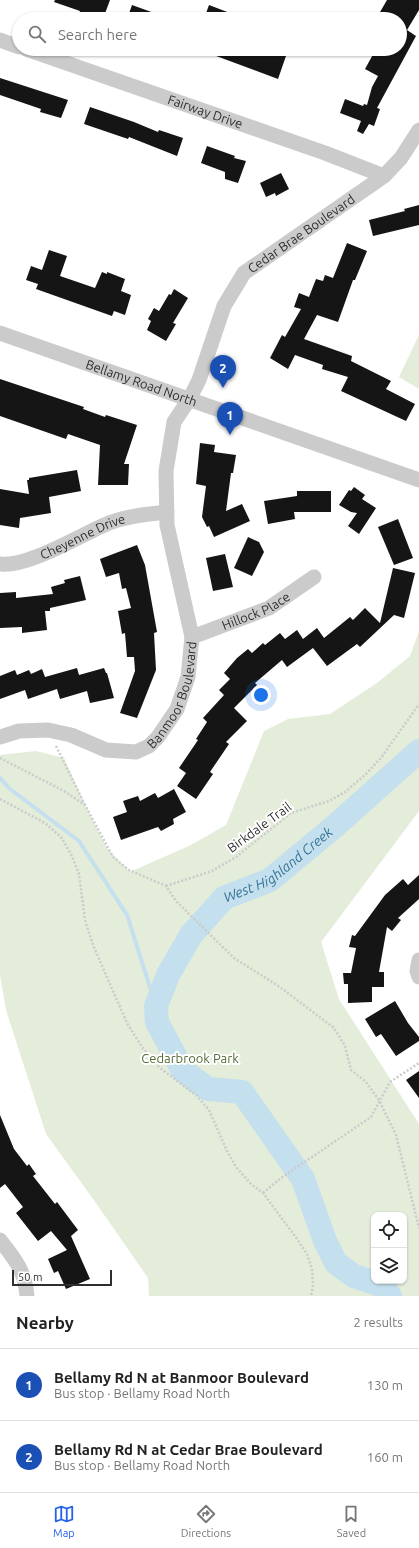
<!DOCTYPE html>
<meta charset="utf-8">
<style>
body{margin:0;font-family:Ubuntu,sans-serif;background:#f2f2f2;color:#222}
.controls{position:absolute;right:12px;bottom:12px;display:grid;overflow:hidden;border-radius:8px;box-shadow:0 1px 3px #0004}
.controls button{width:36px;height:36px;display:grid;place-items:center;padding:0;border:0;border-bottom:1px solid #e0e0e0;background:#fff;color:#222;font:20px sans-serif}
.scale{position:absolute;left:12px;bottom:10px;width:100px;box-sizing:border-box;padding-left:4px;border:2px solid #2e2e2e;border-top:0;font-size:11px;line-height:14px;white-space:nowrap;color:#2e2e2e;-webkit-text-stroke:3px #fff;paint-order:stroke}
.you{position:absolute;left:261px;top:695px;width:14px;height:14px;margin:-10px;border:3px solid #fff;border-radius:50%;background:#1a73e8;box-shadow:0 0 0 6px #1a73e833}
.badge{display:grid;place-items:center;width:26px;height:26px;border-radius:50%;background:#2563eb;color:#fff;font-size:13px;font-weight:700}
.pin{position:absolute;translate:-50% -33px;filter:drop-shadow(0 1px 2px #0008)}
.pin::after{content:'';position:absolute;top:21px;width:14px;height:12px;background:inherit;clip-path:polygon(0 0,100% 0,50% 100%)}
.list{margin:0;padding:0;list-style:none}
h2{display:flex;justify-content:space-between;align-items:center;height:52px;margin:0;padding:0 16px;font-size:17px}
h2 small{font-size:13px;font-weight:400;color:#767676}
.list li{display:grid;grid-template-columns:26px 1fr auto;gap:12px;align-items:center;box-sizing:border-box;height:72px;padding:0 16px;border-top:1px solid #e0e0e0}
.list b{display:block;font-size:15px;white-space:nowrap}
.list p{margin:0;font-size:13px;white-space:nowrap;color:#767676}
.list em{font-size:13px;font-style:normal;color:#767676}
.icon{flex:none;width:22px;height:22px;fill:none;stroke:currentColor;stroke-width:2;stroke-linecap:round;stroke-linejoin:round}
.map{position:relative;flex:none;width:419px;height:1296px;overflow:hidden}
.search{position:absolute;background:#fff;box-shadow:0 1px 3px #0004;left:12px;right:12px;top:12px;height:44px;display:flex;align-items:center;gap:10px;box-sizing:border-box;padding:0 14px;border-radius:22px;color:#767676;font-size:15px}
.sheet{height:196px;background:#fff}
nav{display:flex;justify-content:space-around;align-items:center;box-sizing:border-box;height:56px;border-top:1px solid #e0e0e0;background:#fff;font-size:11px;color:#767676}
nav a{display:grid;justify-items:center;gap:2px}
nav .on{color:#2563eb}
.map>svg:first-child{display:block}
.green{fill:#e4ecda;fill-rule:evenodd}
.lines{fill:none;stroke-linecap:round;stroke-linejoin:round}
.stream{stroke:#c4dfee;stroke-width:4}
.river{stroke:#c4dfee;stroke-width:24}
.building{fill:#151515}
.path{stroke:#cbcbcb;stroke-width:2.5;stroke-dasharray:2 2;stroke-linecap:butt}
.minor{stroke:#cbcbcb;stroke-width:15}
.labels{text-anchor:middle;stroke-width:4;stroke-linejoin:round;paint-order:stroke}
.street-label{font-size:13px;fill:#2e2e2e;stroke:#fff}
.park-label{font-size:13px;fill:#526d38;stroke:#fff}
.water-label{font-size:14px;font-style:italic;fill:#367496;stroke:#fff}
</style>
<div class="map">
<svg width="419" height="1296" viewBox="0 0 419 1296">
<rect width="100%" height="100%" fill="#fff"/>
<!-- green -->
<g class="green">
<path d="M419,335V389L399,377Z"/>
<path d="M419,631V811L321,942L339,999L419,1124V1296H149L148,1278L96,1203L46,1134L6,1010L0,975V755L36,751L64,758L89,813L107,848L128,870L132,871L191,845L226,825L264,731L288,719L330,714L377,683L410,656ZM374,1215H404V1281H374Z"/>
</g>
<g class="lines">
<!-- stream -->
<path class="stream" d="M0,778L10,789L79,841L127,915L156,1006"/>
<!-- river -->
<path class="river" id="s1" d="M390,1296L381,1285L354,1276L336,1263L325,1241L303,1179L242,1092L208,1089L183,1071L157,1022L156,1006L168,975L191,935L224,898L270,880L335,826L419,751"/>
</g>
<!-- building -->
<g class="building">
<path d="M55,0H110L103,19L90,14L88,19L78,16L80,11L54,2Z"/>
<path d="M387,0H419V10L407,30L416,36L377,108L380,109L374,126L369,124L363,134L357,131L361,121L340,113L345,99L363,106L364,104L367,105L372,87L378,76L365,69L376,49H400V19H376Z"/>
<path d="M132,5L168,18V19H127Z"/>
<path d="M209,5L243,18V19H204Z"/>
<path d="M201,49H272L271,51L286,56L278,79L200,50Z"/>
<path d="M0,78L68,100L61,118L40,112L41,109L0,95Z"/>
<path d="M90,107L134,122L158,132L159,130L183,138L177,156L129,137L128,139L84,124Z"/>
<path d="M207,146L235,156L234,158L246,161L238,183L225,179V172L201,163Z"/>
<path d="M281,173L289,189L276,196L275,193L266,197L260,183Z"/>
<path d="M419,205V225L373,236L369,220L405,211L404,209Z"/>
<path d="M347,243L367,251L355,280H353L338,322L317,315L304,339L352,356L351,361L391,381L386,389L415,404L406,421L341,391L348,377L322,369L323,365L295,355L288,369L270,358L282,335L285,337L301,309L294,307L299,293L309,297L316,279L323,281L325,275L333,278Z"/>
<path d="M49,250L67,256L60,276L95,288L102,272L107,274V272L125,279L121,291L131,295L125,315L114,311L112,316L36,289L38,284L26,280L31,266L42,270Z"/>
<path d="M174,289L188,298L173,323L176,324L166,341L147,330L151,321L148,319L154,308L159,311L169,294L171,295Z"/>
<path d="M0,379L84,407L83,409L105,417L106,415L137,425L124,464H129L128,485H98L100,445L68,434L66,439L0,416Z"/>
<path d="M200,443L215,445L214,452L236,455L233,473H231L226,511L242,504L250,521L214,537L209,526L207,527L202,517L206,486L196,484Z"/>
<path d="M77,470L81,491L49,497L51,513L20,518L19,528L0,525V489L29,494L27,480H29V478Z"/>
<path d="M354,487L365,495L362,499L376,508L359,534L348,526L357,513L351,512L339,505L349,490L351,491Z"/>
<path d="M297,491H331V512H294L295,519L268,524L264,501L297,496Z"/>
<path d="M398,519L413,558L394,565L378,527Z"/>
<path d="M248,537L259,542L264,552L252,576L234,568Z"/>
<path d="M137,545L145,565L157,632L154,633L156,670L137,718L120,713L135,671L134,657H127L125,633L122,634L118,611L131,608L126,588L122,589L119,573L106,577L100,559Z"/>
<path d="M225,554L233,587L213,591L206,558Z"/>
<path d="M393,568L415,573L404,618L394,615L360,647L357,644L327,666L313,648L287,667L282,660L255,683L257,685L234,708L247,721L226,742L229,744L210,772L213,774L196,799L177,786L186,773L179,768L198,740L196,739L207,722L203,718L224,695L219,690L230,679L224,673L237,658L248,649L252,653L263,643L265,645L280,633L285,639L297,630L303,639L317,628L324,638L350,617L353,620L365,608L380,623Z"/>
<path d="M80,576L86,600L50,608V611H45L47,630L22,633V627L0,628V593L16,592V598L53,594L51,587L65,583L64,580Z"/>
<path d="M77,668L79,675L104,668L106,673H107L114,698L90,703L87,691L60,699L57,689L28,699L25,690L0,699V676L15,670L17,675L29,670L31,674L42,669L45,677Z"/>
<path d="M174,789L186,812L173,819L174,824L161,831L158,827L121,840L113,817L127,812L123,801L138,796L140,801L155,793L158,798Z"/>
<path d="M419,875V899L398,918L401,920L392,931L387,927L379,972H384V987H372V1002L348,1003V984H344L343,973H351L356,948L349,947L352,935L355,936L385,895L403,879L408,885Z"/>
<path d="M395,1001L408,1023L419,1037V1041L396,1056L381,1034L376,1037L365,1019Z"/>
<path d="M419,1071V1098L406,1080Z"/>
<path d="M0,1115L14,1149L27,1166L29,1164L36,1174L33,1176L55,1204L57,1202L78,1230L71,1236L90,1279L66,1289L58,1271L54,1273L48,1259L67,1250L51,1231L38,1241L16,1213L23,1207L5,1184L0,1188Z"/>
</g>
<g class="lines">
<!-- path -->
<g class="path">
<path d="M56,746L85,805"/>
<path d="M0,758L64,791L85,805L113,857L129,870L166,886L176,901L234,958L280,987L334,1028L345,1046L351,1070L366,1082L379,1100L396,1135L419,1228"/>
<path d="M0,799L45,823L61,837L72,856L79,874L85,920L93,945L127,1023L142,1047L159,1067L197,1096L209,1110L227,1151L236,1167L251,1184L263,1193L297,1239L307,1254L312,1269L313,1287L311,1296"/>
<path d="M166,886L212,871L236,857L291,813L329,801L345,792L366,774L381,758L419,704"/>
<path d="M263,1193L281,1178L371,1117L390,1082L419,1063"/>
</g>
<!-- minor -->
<g class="minor">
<path d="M0,40L19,47"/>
<path id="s2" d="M26,49L325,153L384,176"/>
<path id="s3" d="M0,333L419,480"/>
<path id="s4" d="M0,564C27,568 82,534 109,523C127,516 148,514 167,512"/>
<path id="s5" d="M192,637L269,608L314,577"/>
<path id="s6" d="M0,737L19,731L48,730L71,735L106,750L136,752L149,746L158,737L177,709L188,677L192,637L167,525L166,471L174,422L190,398L199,380L224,306L244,273L384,176L401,158L419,130"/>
<path d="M419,960L417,971L419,977"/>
<path d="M0,1240C15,1259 25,1271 27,1296"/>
</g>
</g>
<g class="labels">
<!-- street labels -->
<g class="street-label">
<text dy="5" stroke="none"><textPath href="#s2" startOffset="190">Fairway Drive</textPath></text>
<text dy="5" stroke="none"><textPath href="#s6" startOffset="729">Cedar Brae Boulevard</textPath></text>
<text dy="5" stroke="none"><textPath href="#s3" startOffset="150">Bellamy Road North</textPath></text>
<text dy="5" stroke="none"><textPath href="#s4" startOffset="88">Cheyenne Drive</textPath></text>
<text dy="5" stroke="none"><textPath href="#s5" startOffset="69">Hillock Place</textPath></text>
<text dy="5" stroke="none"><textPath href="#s6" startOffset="213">Banmoor Boulevard</textPath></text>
<text transform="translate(259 827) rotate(-36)" y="5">Birkdale Trail</text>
</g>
<!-- park labels -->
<g class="park-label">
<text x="190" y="1063">Cedarbrook Park</text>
</g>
<!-- water labels -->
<g class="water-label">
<text dy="5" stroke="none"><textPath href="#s1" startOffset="591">West Highland Creek</textPath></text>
</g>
</g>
</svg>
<div class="controls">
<button><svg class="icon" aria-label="locate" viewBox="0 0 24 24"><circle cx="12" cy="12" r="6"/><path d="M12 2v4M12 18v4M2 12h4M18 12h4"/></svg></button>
<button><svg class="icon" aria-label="layers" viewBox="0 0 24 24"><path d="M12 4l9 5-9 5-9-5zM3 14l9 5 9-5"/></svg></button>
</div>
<div class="scale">50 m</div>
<div class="you"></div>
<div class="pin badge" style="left:230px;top:435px;background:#1a4fb4">1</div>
<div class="pin badge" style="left:223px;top:388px;background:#1a4fb4">2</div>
<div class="search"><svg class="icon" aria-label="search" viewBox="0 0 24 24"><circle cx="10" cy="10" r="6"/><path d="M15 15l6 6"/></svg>Search here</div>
</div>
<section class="sheet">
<h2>Nearby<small>2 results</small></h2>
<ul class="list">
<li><span class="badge" style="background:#1a4fb4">1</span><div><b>Bellamy Rd N at Banmoor Boulevard</b><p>Bus stop · Bellamy Road North</p></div><em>130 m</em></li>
<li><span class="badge" style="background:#1a4fb4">2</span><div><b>Bellamy Rd N at Cedar Brae Boulevard</b><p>Bus stop · Bellamy Road North</p></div><em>160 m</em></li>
</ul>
</section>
<nav>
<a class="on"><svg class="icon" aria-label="map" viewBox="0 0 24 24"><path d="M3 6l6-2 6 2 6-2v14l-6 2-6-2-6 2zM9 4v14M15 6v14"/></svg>Map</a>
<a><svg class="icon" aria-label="directions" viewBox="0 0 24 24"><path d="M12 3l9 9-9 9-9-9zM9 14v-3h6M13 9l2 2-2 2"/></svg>Directions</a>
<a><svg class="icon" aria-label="saved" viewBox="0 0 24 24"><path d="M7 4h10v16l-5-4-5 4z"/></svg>Saved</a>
</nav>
